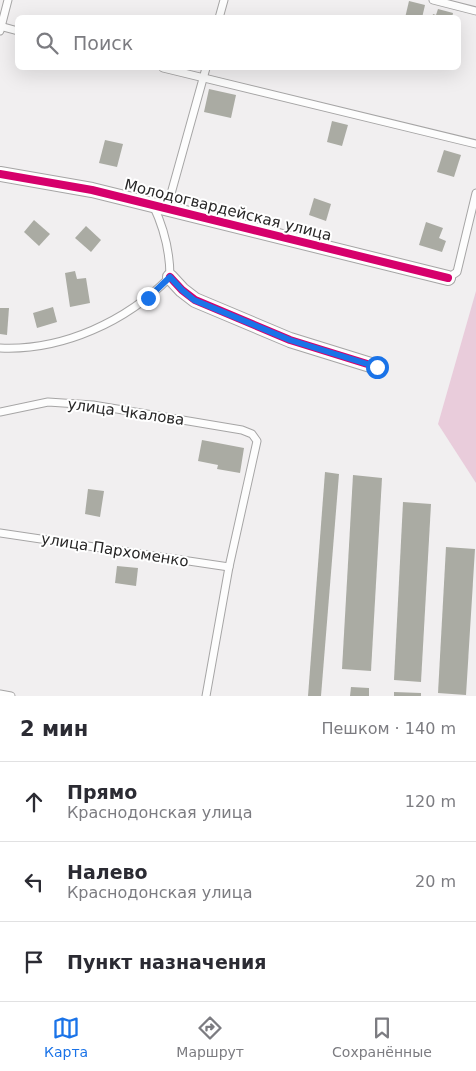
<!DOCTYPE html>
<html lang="ru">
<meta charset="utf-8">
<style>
body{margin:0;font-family:"DejaVu Sans",sans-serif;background:#f2f2f3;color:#2b2b33}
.stop{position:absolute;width:15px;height:15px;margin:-11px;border:4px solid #1a73e8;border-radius:50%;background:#fff}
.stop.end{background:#1a73e8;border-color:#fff;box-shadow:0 1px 5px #0008}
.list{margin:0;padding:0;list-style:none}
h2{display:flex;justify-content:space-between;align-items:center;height:65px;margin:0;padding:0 20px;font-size:21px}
h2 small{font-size:16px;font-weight:400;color:#7c7c81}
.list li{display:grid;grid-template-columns:32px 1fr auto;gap:15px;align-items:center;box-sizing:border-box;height:80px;padding:0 20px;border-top:1px solid #e1e1e2}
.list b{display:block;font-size:19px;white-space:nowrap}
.list p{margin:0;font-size:16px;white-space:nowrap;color:#7c7c81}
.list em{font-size:16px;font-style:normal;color:#7c7c81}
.icon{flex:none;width:28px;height:28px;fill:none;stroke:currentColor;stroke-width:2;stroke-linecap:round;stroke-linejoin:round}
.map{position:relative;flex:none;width:476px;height:696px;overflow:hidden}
.search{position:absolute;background:#fff;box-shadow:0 5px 20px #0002;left:15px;right:15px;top:15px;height:55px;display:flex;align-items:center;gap:12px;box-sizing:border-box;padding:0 18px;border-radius:8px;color:#7c7c81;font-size:19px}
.sheet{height:305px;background:#fff}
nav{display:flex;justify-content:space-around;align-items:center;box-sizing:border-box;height:70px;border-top:1px solid #e1e1e2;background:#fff;font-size:14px;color:#7c7c81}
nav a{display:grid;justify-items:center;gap:2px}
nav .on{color:#1a73e8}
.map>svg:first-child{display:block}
.forest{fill:#e9ccdb}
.building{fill:#aaaba3}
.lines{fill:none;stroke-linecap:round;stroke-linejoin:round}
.service-casing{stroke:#a6a5a5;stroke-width:9}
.minor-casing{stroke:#a6a5a5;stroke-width:16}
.service{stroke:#fdfdfd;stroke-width:7}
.minor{stroke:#fdfdfd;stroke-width:14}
.cycleway-casing{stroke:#fff;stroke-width:11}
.cycleway{stroke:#d6006c;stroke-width:8}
.route{stroke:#1a73e8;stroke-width:6}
.labels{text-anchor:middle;stroke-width:4;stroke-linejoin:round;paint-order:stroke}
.street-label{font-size:15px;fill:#282727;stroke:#fff}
</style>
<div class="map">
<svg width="476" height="696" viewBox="0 0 476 696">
<rect width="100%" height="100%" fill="#f1eff0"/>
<!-- forest -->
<path class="forest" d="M476,291V483L438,424Z"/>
<!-- building -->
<g class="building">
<path d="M409,1L425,5L422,18H405Z"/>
<path d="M438,9L453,13L452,18H432L433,14L436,15Z"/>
<path d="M209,89L236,95L231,118L204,112Z"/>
<path d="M332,121L348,125L342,146L327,142Z"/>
<path d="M105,140L123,144L117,167L99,163Z"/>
<path d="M444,150L461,155L454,177L437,172Z"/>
<path d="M314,198L331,204L326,221L309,215Z"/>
<path d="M34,220L50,234L39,246L24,232Z"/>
<path d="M426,222L443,228L439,238L446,241L442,252L419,245Z"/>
<path d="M86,226L101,240L91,252L75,238Z"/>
<path d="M75,271L77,279L86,278L90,303L70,307L65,273Z"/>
<path d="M53,307L57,322L37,328L33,313Z"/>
<path d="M0,308H9L7,335L0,334Z"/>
<path d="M202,440L244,448L240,473L217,469L218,465L198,461Z"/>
<path d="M325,472L339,474L321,696H308Z"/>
<path d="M353,475L382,478L371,671L342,669Z"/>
<path d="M88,489L104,491L100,517L85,514Z"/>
<path d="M403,502L431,504L421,682L394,680Z"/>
<path d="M446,547L475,549L466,695L438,693Z"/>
<path d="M117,566L138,568L136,586L115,583Z"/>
<path d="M351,687L369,688V696H350Z"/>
<path d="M394,692L421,693V696H394Z"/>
</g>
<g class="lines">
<!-- service casing -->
<g class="service-casing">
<g id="service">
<path d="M433,0L476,11"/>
<path d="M219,18L224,0"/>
<path d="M0,26L18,31"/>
<path d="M0,31L8,0"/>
<path d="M163,68L476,144"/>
<path d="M167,208L206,68"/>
<path d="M448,278L457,272L476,193"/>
<path d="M0,348C63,351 127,321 170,277C170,252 164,228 153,205"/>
<path d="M0,412L48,402L93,405L242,430L252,434L257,441L229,567L206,696"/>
<path d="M0,533L229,567"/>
<path d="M0,694L11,696"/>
</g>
</g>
<!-- minor casing -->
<g class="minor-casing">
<g id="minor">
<path d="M0,174L92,190L448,278"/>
<path d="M170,277L182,290L195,300L290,340L377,367"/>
</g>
</g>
<!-- service -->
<use href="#service" class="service"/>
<!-- minor -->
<use href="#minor" class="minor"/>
<!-- cycleway casing -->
<g class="cycleway-casing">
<g id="cycleway">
<path d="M0,174L92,190L448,278"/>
<path d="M170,277L182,290L195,300L290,340L377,367"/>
</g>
</g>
<!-- cycleway -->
<use href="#cycleway" class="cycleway"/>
</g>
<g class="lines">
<!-- route -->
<path class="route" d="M148,298L170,277L182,290L194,300L290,340L377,367"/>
</g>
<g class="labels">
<!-- street labels -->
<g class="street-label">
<text transform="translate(228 210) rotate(14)" y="5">Молодогвардейская улица</text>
<text transform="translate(126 412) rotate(8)" y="5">улица Чкалова</text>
<text transform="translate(115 550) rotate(9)" y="5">улица Пархоменко</text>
</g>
</g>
</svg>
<div class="stop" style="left:377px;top:367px"></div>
<div class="stop end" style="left:148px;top:298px"></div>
<div class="search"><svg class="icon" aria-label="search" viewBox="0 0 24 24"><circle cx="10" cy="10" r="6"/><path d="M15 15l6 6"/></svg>Поиск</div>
</div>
<section class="sheet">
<h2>2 мин<small>Пешком · 140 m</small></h2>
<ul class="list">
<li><svg class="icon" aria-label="ahead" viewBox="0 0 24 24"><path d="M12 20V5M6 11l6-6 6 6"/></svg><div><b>Прямо</b><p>Краснодонская улица</p></div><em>120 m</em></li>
<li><svg class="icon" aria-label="left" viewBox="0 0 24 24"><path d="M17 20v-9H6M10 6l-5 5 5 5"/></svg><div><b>Налево</b><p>Краснодонская улица</p></div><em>20 m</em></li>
<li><svg class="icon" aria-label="arrive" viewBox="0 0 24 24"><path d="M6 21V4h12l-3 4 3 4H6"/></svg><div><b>Пункт назначения</b></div></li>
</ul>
</section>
<nav>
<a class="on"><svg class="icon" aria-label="map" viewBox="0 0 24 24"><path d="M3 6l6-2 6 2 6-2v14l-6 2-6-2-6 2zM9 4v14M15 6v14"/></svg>Карта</a>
<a><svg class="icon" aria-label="directions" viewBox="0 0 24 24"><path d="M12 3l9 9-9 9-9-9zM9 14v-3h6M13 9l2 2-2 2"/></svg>Маршрут</a>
<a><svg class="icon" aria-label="saved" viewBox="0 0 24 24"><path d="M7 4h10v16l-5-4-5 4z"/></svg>Сохранённые</a>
</nav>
